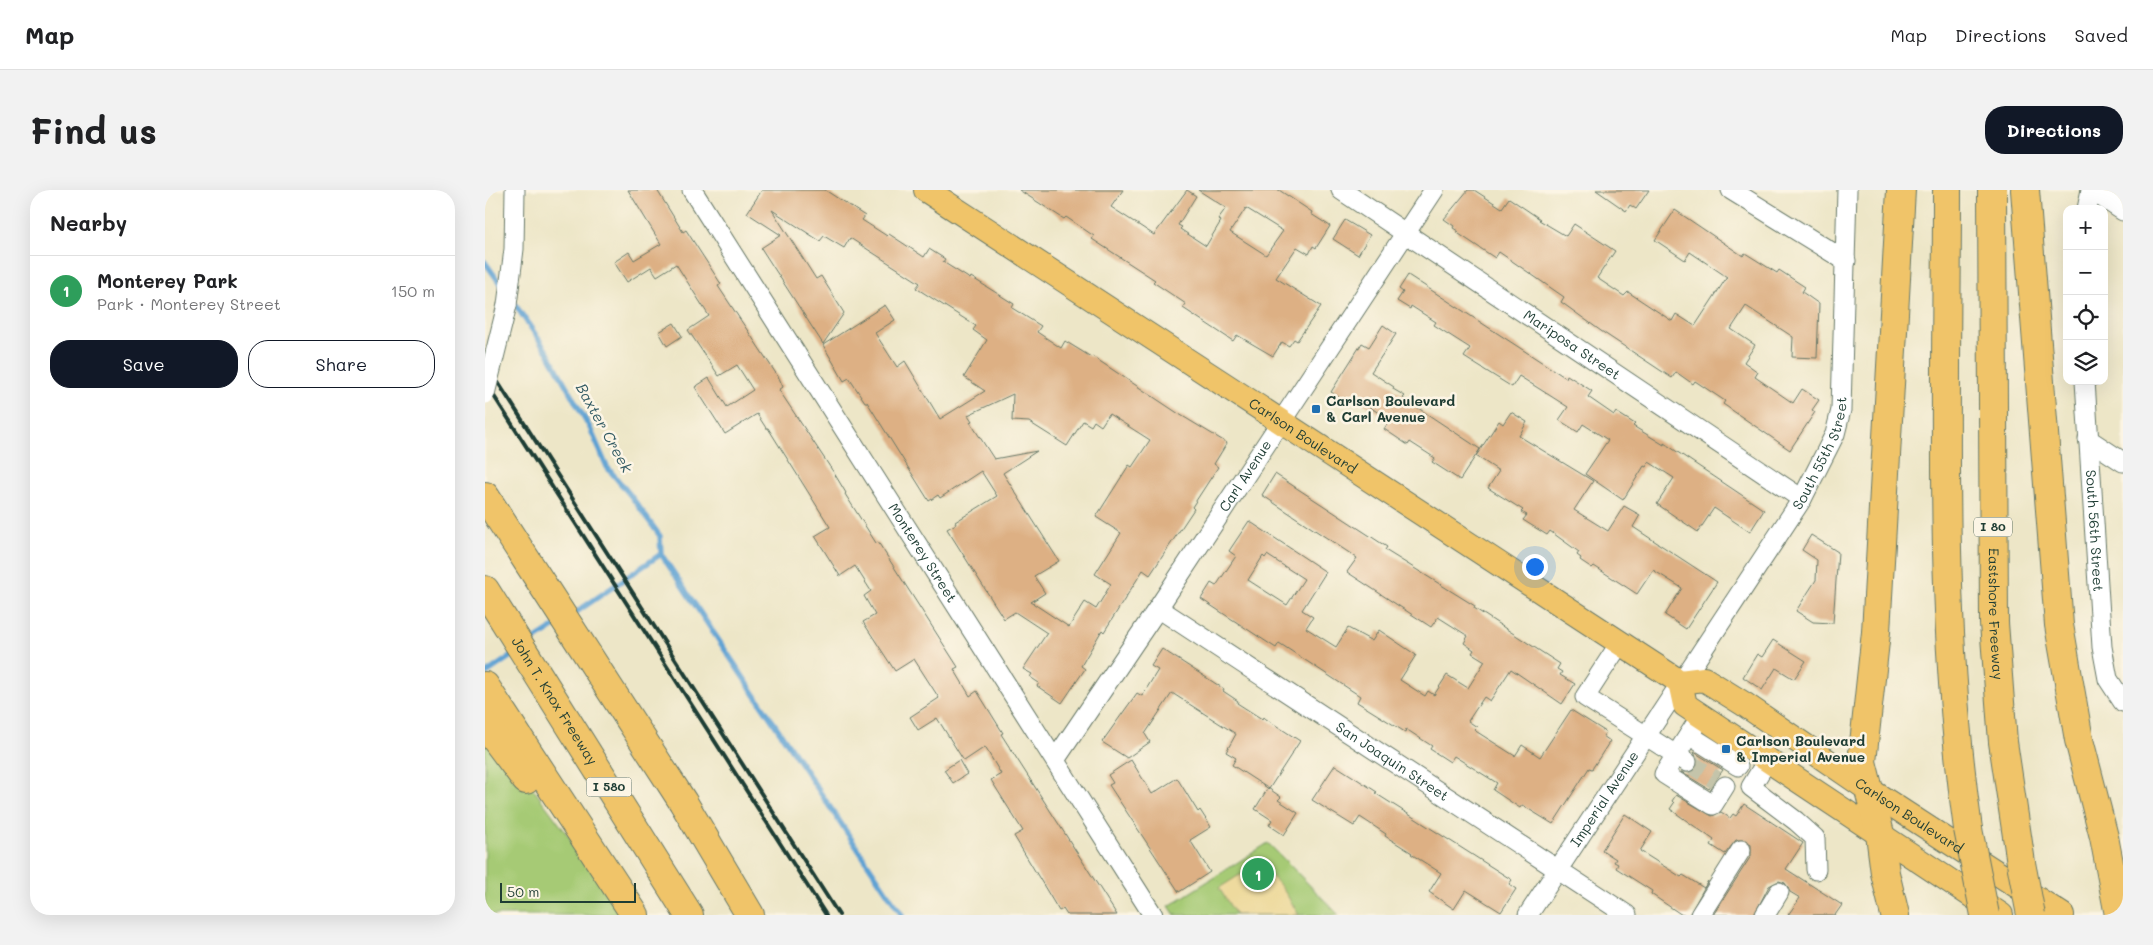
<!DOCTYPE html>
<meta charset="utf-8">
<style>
body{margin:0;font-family:Mali,sans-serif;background:#f2f2f2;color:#202124}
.controls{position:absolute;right:15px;top:15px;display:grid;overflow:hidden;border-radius:10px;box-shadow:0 5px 20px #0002}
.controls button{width:45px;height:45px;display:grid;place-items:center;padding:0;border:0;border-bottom:1px solid #e0e0e0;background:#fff;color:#202124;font:25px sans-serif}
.scale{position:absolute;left:15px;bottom:12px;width:136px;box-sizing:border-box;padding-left:5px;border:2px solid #1f3d34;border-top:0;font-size:14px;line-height:18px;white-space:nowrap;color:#1f3d34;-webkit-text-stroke:4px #fcf5e5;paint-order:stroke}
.you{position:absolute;left:1049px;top:376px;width:18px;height:18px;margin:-12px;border:4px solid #fff;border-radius:50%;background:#1a73e8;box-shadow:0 0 0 8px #1a73e833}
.badge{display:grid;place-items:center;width:32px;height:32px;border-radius:50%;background:#111827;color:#fff;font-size:16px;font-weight:700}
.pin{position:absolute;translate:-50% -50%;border:2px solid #fff;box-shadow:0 1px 5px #0006}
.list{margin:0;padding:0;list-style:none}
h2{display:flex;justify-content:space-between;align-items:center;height:65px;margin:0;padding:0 20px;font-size:21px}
h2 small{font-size:16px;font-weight:400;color:#757577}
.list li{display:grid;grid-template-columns:32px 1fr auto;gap:15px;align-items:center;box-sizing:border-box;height:70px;padding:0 20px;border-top:1px solid #e0e0e0}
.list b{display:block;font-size:19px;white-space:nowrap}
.list p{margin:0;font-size:16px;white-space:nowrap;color:#757577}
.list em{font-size:16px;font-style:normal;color:#757577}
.actions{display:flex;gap:10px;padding:15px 20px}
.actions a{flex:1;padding:11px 0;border:1px solid #111827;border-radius:20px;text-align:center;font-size:18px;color:#111827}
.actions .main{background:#111827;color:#fff}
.icon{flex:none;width:28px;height:28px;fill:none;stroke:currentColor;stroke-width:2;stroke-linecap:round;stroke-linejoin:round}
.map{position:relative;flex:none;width:1638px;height:725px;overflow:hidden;border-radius:20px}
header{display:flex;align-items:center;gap:30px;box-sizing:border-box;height:70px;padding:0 25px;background:#fff;border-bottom:1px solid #e0e0e0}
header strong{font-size:24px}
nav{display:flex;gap:28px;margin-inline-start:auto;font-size:18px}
.intro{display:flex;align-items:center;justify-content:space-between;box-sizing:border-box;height:120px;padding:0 30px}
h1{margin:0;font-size:35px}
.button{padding:12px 22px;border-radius:20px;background:#111827;color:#fff;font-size:18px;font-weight:700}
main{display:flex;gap:30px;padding:0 30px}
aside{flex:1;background:#fff;border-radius:20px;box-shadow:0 5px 20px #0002}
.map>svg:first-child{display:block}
.green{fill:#a6ca74;stroke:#628454}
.sand{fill:#eeda9e;stroke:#868c69}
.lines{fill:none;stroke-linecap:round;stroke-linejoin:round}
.stream{stroke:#5ea2d3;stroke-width:5.5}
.building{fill:#ddb084;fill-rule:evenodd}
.minor-tunnel{stroke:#c4c4aa;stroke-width:19;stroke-dasharray:19 9;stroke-linecap:butt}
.minor-casing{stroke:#677867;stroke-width:21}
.major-casing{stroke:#677867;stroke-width:26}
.highway-casing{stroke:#677867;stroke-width:30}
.minor{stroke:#fff;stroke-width:19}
.major{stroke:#f0c469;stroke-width:24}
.highway{stroke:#f0c469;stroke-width:28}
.rail{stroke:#1f3d34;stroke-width:4}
.minor-bridge-casing{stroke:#677867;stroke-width:21;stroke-linecap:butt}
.highway-bridge-casing{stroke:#677867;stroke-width:30;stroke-linecap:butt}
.minor-bridge{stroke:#fff;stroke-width:19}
.highway-bridge{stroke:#f0c469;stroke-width:28}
.poi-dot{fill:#1f6fb2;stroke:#fcf5e5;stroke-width:2}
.labels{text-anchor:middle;stroke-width:5;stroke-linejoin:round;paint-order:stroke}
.shield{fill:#fcf5e5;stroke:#617469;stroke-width:1}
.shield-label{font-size:12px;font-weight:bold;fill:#1f3d34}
.street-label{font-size:14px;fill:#1f3d34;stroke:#fcf5e5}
.poi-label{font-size:14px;font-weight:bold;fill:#1f3d34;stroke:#fcf5e5;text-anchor:start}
.water-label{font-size:15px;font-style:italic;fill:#325b64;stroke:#fcf5e5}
</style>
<header>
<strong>Map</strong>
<nav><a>Map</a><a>Directions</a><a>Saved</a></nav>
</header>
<div class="intro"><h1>Find us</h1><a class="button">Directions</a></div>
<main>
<aside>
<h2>Nearby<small></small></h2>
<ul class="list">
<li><span class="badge" style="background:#2e9e5b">1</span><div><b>Monterey Park</b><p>Park · Monterey Street</p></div><em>150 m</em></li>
</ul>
<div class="actions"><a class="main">Save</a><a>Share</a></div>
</aside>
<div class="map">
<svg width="1638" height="725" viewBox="0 0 1638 725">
<rect width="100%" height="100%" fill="#fcf5e5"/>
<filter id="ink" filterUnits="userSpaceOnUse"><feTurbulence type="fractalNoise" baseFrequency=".02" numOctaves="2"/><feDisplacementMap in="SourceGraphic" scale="10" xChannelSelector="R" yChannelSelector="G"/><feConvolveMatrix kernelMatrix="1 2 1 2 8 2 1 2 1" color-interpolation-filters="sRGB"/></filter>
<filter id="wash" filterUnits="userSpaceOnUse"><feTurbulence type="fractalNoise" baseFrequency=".0096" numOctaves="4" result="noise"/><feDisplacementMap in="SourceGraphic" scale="20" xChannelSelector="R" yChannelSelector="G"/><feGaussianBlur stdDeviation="1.12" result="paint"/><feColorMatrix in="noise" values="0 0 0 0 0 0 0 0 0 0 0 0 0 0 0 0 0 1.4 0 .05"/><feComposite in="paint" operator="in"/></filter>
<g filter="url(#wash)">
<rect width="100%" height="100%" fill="#ede6c7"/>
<!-- green -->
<g class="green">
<path d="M0,535L143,725H0Z"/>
<path d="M783,653L854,725H690L684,716Z"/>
</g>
<!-- sand -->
<path class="sand" d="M769,679C792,681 802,707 814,725H751L734,698L753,686Z"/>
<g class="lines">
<!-- stream -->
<g class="stream">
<path d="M0,72L19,99"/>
<path d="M27,110L63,163L105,238L122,277L146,306L175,346L176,364L87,425"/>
<path d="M176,364L417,725"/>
<path d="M43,454L75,433"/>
<path d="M0,484L32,462"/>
</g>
</g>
<g id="blocks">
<!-- building -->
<g class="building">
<path d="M143,0H172L198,42L201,40L236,94L233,96L294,188L298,197L294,200L349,283L361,303L360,304L391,353L393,352L473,477L469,479L485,506L492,501L518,543L516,544L632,725H582L578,719L574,721L529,646L538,641L506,590L516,584L500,557L479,571L452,528L433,540L425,527L454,508L429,469L410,481L378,432L390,425L379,406L386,401L370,376L355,386L330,346L345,337L283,238H281L272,224L240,244L210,197L224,188L242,217L268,200L252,175L234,186L203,140L224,126L191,74L172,86L166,77L142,92L129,72L144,62L149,70L176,54Z"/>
<path d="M277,0H340L380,26L377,30L402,46L404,44L439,67L444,59L460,69L458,72L485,89L486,87L529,114L527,118L556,136L552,142L576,158L580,151L606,167L607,166L694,224L742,253L729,274L733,277L707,317L709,319L665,385L658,380L619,442L617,440L596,476L600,479L577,513L552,496L554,493L545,487L547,484L538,479L562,443L530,422L519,429L462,339L471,334L470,332L512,306L496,281L455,308L453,305L444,311L382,212H380L364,188L359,191L338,155L400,115L410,130L390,143L412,177L420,171L455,229L500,201L479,187L502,150L488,140L491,136L431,98L435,93L365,48L359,58L339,46L335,51L287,20L331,89L336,86L359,123L338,154L276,58L296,45L262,23ZM528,204L527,231L544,232L582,256L598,231L606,236L609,231L616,236L624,224L665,250L647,277L644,275L611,327L636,343L610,384L626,394L611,419L600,412L584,437L546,412L560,403L549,386L574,371L518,283L552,261L509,269L485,232L487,231L483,225Z"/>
<path d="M534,0H638L626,17L669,45L702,0L711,6L693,35L697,37L695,39L721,56L736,31L733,29L741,18L713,0H794L827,22L826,24L845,36L831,58L828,56L824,64L812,57L791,88L836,116L812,151L809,149L804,156L797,152L788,166L752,145L748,151L698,118L701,114L668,92L670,90L607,49L609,46L581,27L579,29ZM761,18L798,41L781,65L745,42Z"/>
<path d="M983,0H989L1017,18L1024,8L1055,29L1054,30L1081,46L1089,34L1130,61L1112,88L1139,106L1143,102L1187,131L1191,124L1210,136L1242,87L1205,62L1200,70L1170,50L1190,20L1258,66L1260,63L1292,83L1294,80L1320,97L1317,102L1334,114L1332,168L1307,167L1308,147L1261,116L1246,139L1270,155L1259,172L1273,182L1270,187L1308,213L1317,199L1334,210L1327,220L1330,222L1305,260L1238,214L1240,211L1210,191L1208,194L1191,182L1187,188L1116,141L1076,112L1079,107L1014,62L1010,68L971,42L973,41L968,38L969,36L959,29Z"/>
<path d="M1111,0H1164L1151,19L1145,15L1141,21Z"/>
<path d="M860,30L885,45L873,65L848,49Z"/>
<path d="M923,85L1081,188L1082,185L1107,201L1103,207L1129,225L1131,222L1150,234L1148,236L1179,255V253L1279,320L1265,342L1229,318L1213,342L1172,314L1189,288L1164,272L1161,277L1159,276L1138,310L1100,284L1123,250L1098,234L1093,242L1074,230L1083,217L1034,186L1027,197L979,167L985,158L949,135L951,132L926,116L925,119L912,111L918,102L914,99Z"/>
<path d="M189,133L197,146L182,156L174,142Z"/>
<path d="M898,135L911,144L886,182L909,197L908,199L920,206L918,208L995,259L975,290L947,272L950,268L925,252L923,255L899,239L903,233L898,230L900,227L869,207L864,214L846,202L877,153L884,157Z"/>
<path d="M1026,222L1042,232L1034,246L1108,291L1089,320L1123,341L1139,316L1155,325L1148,337L1232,392L1201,439L1180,425L1197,398L1168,380L1152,404L1109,376L1107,378L1095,370L1096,368L1092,365L1094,362L1065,341L1062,345L1038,330L1042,325L1036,322L1038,320L1003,298L1014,281L991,266L1014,231L1018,234Z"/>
<path d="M790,284L902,357L900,360L990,416L989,418L1075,474L1072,479L1077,482L1075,485L1090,494L1077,514L1026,479L1005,511L999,507L983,531L992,537L989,540L1030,566L1037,555L1055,567L1086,520L1121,542L1118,546L1125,551L1107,579L1104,578L1068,634L1037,615L1035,618L1008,600L1012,593L969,566L965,572L945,559L947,556L921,539L920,542L872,512L875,506L794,453L791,458L716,409L726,393L731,396L751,366L744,361L764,331L841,382L817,420L828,427L821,438L851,457L863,438L887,451L894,440L931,465L915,490L940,506L943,501L949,505L962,485L983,498L1000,471L987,463L989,460L979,453L983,446L953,427L946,437L862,382L872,368L777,305ZM782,365L819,389L802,415L763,390L778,366L780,368Z"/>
<path d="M1326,345L1353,362L1348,433L1328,432L1311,421L1331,390L1332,370L1317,360Z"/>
<path d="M1288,450L1321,471L1309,489L1291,478L1277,500L1258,487L1272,464L1277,467Z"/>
<path d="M677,459L739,499L738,501L753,511L752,513L777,529L778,527L815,551L784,599L747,575L751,568L741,562L751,544L687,503L660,544L665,552L642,568L617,552L652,503L657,506L673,480L666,476Z"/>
<path d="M1209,562L1238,580L1224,599L1196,582H1207L1212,578L1213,572Z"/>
<path d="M474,570L482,584L468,593L459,580Z"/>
<path d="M646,570L667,604L692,588L713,622L715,620L726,637L705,650L725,682L694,702L624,595L628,593L623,585Z"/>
<path d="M850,575L892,602L890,603L1027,690L1024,694L1031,699L1016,722L981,700L969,719L944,702L956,683L926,664L927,663L900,646L901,644L875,627L869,636L827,610Z"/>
<path d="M783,598L796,607L793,610L813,623L799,645L784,635L787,630L770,619Z"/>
<path d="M1191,605L1227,626L1236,622L1245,628L1248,624L1251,626L1259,614L1318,653L1301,679L1357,715L1350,725H1303L1315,708L1305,702L1300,693L1294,691L1284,696L1269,725H1228L1266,666V655L1262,650H1251L1240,664L1226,655L1229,650L1185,619L1189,613L1187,611Z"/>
<path d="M1140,624L1167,642L1155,661L1196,687L1198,685L1219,698L1223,691L1204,725H1197L1166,704L1167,701L1131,678L1133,674L1129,672L1131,669L1117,660Z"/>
</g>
</g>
</g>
<g filter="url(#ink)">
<use href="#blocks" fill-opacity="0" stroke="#677867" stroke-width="1"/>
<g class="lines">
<!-- minor-tunnel -->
<path class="minor-tunnel" d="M1202,572L1231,590"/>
<!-- minor casing -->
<g class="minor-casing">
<g id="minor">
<path id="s1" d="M207,0L668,725"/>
<path id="s2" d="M856,0L1317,309"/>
<path d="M1246,0L1361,71"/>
<path d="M1606,0L1638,21"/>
<path d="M1602,19L1606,0"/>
<path d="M22,115L29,59L30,0"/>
<path id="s3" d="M1600,191L1617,457L1623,489L1638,512"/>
<path d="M1603,249L1638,272"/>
<path id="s4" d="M673,418L1142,725"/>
<path d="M1135,453L1100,507L1191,565L1179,584L1228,615L1240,596"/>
<path d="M1204,545L1253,576"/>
<path d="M1283,569L1266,597L1311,631L1330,648L1331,680"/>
<path id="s5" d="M570,570L673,418L949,0"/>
<path d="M1202,572L1191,565L1216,526"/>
<path id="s6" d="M1043,725L1317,309L1350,244L1356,220L1362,0"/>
<path d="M1215,725L1256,660"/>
<path d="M1280,725L1294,702"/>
</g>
</g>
<!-- major casing -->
<g class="major-casing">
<g id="major">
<path id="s7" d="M441,0L1195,492L1219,489L1259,514L1386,601L1577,725"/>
<path d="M1195,492L1200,515L1516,725"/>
</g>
</g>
<!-- highway casing -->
<g class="highway-casing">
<g id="highway">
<path d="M1462,0C1462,212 1453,428 1483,639"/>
<path id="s8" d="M1507,0L1509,433L1518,552L1536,673"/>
<path d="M1540,0L1574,435L1594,550L1619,647L1634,725"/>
<path d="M0,306L198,612L265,725"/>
<path id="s9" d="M0,400L204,725"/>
<path d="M0,496L150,725"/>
<path d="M0,535L41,590"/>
<path d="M1410,725L1400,683L1395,644L1377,572L1391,442L1416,0"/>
</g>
</g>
<!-- minor -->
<use href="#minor" class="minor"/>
<!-- major -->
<use href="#major" class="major"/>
<!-- highway -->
<use href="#highway" class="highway"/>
<!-- rail -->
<g class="rail">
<path d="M0,172L354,725"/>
<path d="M0,192L341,725"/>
</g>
<!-- minor-bridge casing -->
<g class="minor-bridge-casing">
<path id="minor-bridge" d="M0,204L22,115"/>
</g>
<!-- highway-bridge casing -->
<g class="highway-bridge-casing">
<g id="highway-bridge">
<path d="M1483,639L1500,725"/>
<path d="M1536,673L1546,725"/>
</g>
</g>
<!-- minor-bridge -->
<use href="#minor-bridge" class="minor-bridge"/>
<!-- highway-bridge -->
<use href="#highway-bridge" class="highway-bridge"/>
</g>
</g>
<!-- markers -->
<g class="poi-dot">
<rect x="826" y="214" width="10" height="10" rx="2.5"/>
<rect x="1236" y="554" width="10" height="10" rx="2.5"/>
</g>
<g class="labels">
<!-- shield labels -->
<g class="shield">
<rect x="1489" y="327.5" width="38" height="19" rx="4"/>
<rect x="101.5" y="587.5" width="45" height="19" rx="4"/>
</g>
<g class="shield-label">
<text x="1508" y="341">I 80</text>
<text x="124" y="601">I 580</text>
</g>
<!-- street labels -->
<g class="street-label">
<text dy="5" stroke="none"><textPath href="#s2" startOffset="278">Mariposa Street</textPath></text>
<text dy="5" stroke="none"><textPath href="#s7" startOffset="450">Carlson Boulevard</textPath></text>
<text dy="5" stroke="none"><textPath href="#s6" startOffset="548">South 55th Street</textPath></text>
<text dy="5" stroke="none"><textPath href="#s5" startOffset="342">Carl Avenue</textPath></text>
<text dy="5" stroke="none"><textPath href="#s3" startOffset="150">South 56th Street</textPath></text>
<text dy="5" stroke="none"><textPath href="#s1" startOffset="430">Monterey Street</textPath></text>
<text dy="5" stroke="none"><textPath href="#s8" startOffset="424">Eastshore Freeway</textPath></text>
<text dy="5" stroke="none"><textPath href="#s9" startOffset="131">John T. Knox Freeway</textPath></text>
<text dy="5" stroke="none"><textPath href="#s4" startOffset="280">San Joaquin Street</textPath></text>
<text dy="5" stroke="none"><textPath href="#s6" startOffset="139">Imperial Avenue</textPath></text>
<text dy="5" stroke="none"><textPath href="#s7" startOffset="1171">Carlson Boulevard</textPath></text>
</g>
<!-- poi labels -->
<g class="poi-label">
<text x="841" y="216">Carlson Boulevard<tspan x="841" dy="16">&amp; Carl Avenue</tspan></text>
<text x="1251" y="556">Carlson Boulevard<tspan x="1251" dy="16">&amp; Imperial Avenue</tspan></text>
</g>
<!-- water labels -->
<g class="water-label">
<text transform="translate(119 238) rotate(61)" y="5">Baxter Creek</text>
</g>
</g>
</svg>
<div class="controls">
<button>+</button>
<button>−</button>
<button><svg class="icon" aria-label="locate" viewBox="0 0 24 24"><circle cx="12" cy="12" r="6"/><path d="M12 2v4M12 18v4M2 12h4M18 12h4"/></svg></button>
<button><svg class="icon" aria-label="layers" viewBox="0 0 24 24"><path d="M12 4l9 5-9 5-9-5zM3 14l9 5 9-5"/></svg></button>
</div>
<div class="scale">50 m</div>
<div class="you"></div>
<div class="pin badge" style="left:773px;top:684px;background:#2e9e5b">1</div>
</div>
</main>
